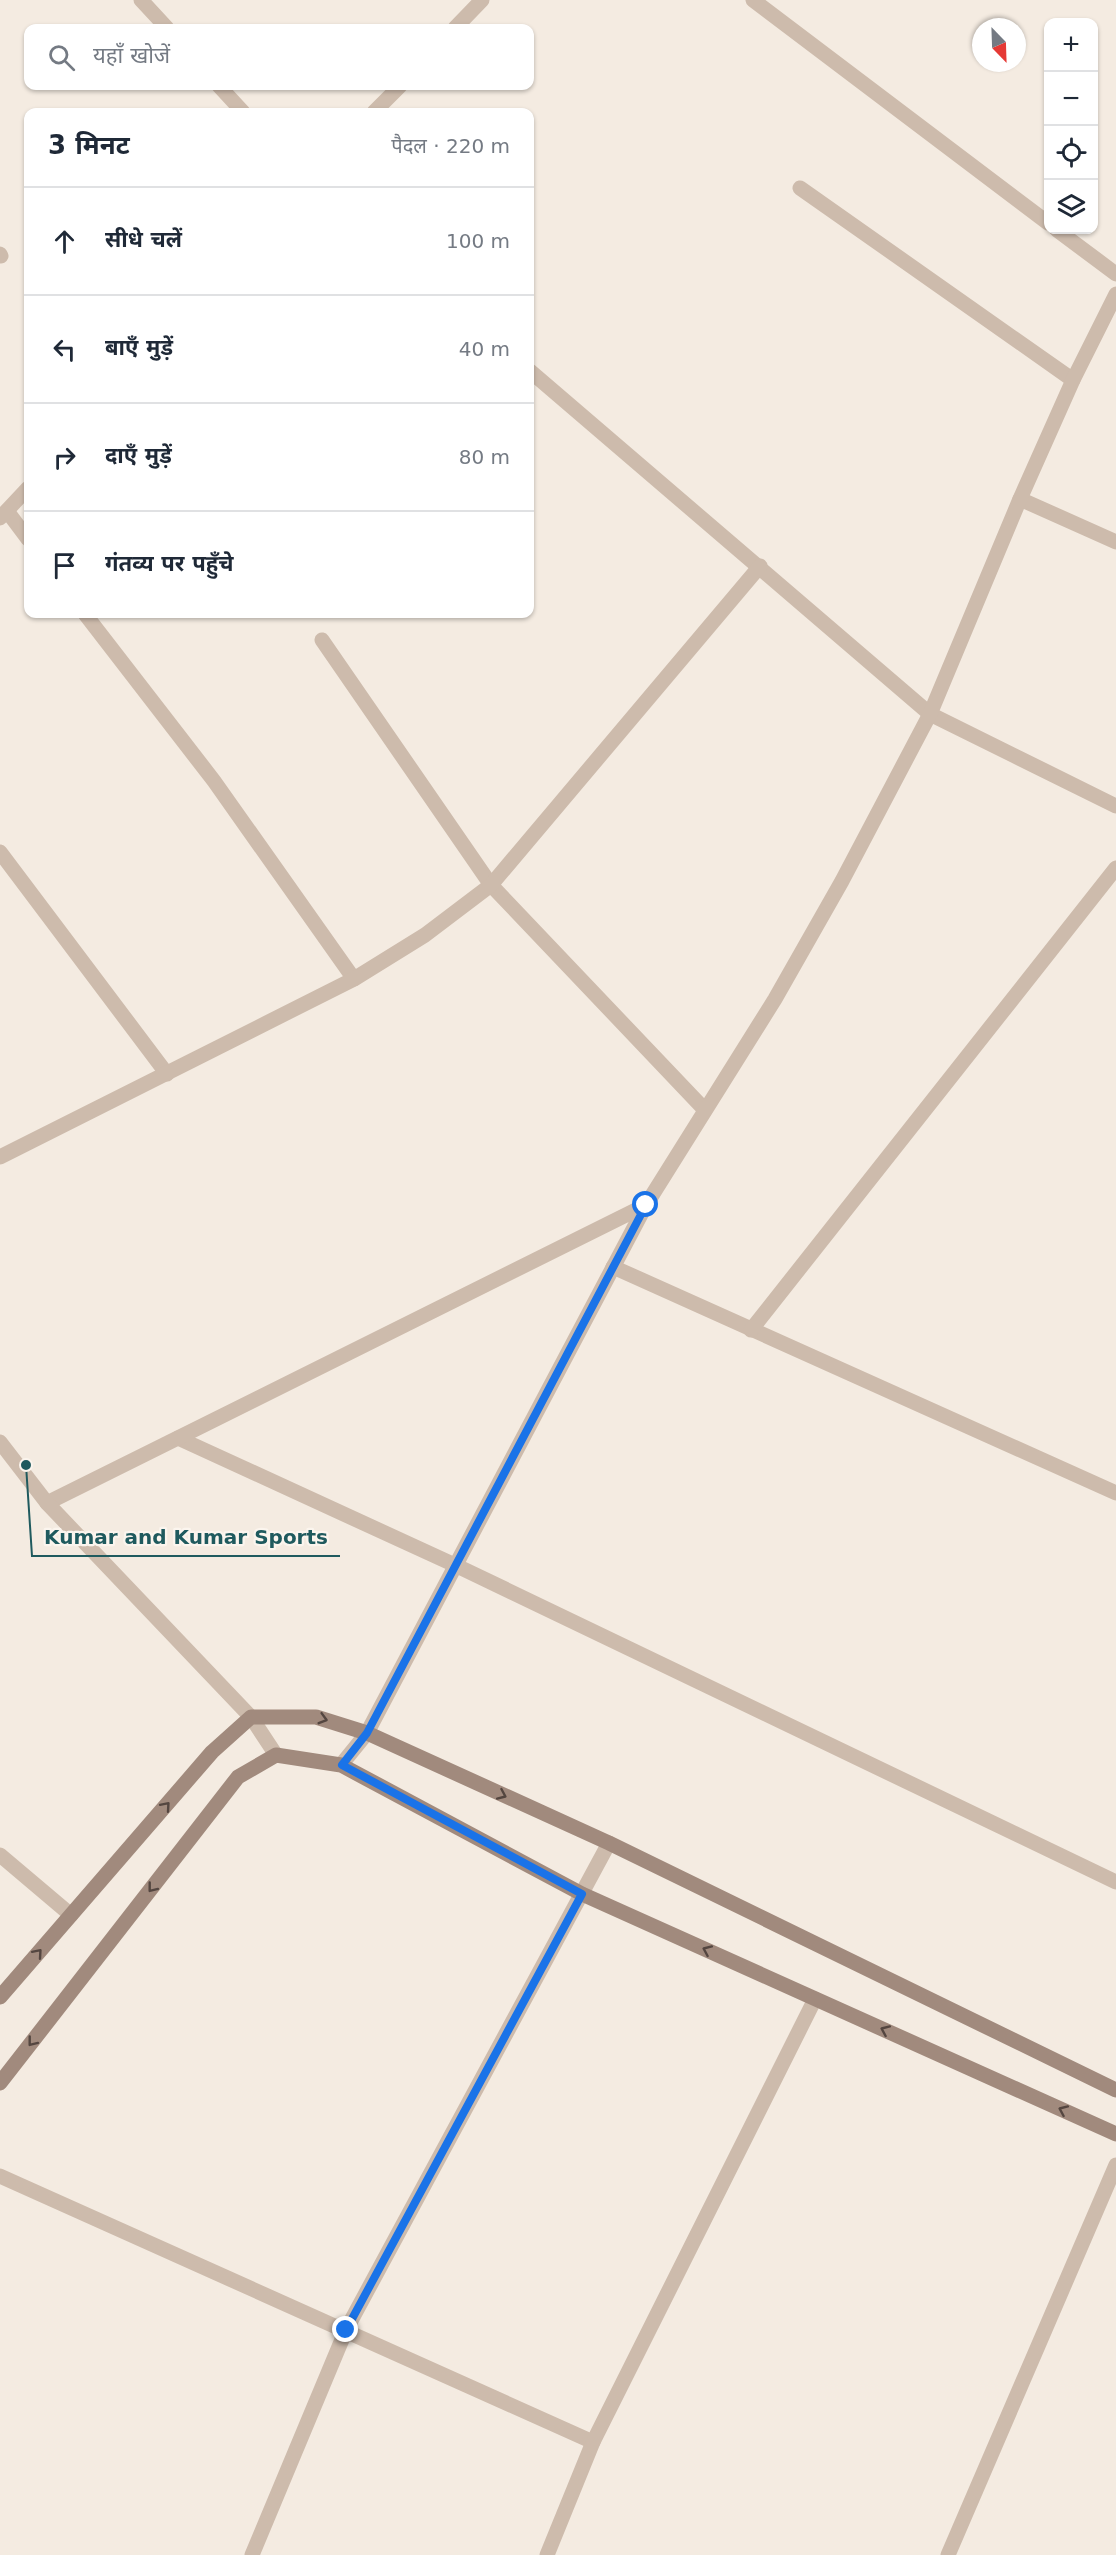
<!DOCTYPE html>
<html lang="hi">
<meta charset="utf-8">
<style>
body{margin:0;font-family:"DejaVu Sans","Noto Sans Devanagari",sans-serif;background:#f2f2f3;color:#1f2937}
.controls{position:absolute;right:18px;top:18px;display:grid;overflow:hidden;border-radius:12px;box-shadow:0 2px 4px #0004}
.controls button{width:54px;height:54px;display:grid;place-items:center;padding:0;border:0;border-bottom:2px solid #e0e1e3;background:#fff;color:#1f2937;font:30px sans-serif}
.compass{position:absolute;left:972px;top:18px;width:54px;height:54px;border-radius:50%;background:#fff;box-shadow:0 2px 4px #0004;rotate:157deg}
.stop{position:absolute;width:18px;height:18px;margin:-14px;border:4px solid #1a73e8;border-radius:50%;background:#fff}
.stop.end{background:#1a73e8;border-color:#fff;box-shadow:0 2px 6px #0008}
.list{margin:0;padding:0;list-style:none}
h2{display:flex;justify-content:space-between;align-items:center;height:78px;margin:0;padding:0 24px;font-size:26px}
h2 small{font-size:20px;font-weight:400;color:#747a83}
.list li{display:grid;grid-template-columns:39px 1fr auto;gap:18px;align-items:center;box-sizing:border-box;height:108px;padding:0 24px;border-top:2px solid #e0e1e3}
.list b{display:block;font-size:22px;white-space:nowrap}
.list em{font-size:20px;font-style:normal;color:#747a83}
.icon{flex:none;width:33px;height:33px;fill:none;stroke:currentColor;stroke-width:2;stroke-linecap:round;stroke-linejoin:round}
.map{position:relative;flex:none;width:1116px;height:2555px;overflow:hidden}
.search{position:absolute;background:#fff;box-shadow:0 2px 4px #0004;left:24px;top:24px;width:510px;height:66px;display:flex;align-items:center;gap:15px;box-sizing:border-box;padding:0 21px;border-radius:12px;color:#747a83;font-size:22px}
.panel{position:absolute;background:#fff;box-shadow:0 2px 4px #0004;left:24px;top:108px;width:510px;height:510px;border-radius:12px}
.map>svg:first-child{display:block}
.lines{fill:none;stroke-linecap:round;stroke-linejoin:round}
.street{stroke:#cdbbac;stroke-width:15}
.secondary{stroke:#a18a7d;stroke-width:15}
.oneway{stroke:#544640}
.route{stroke:#1a73e8;stroke-width:8}
.leader{fill:none;stroke:#1f5a5e;stroke-width:2}
.callout-dot{fill:#1f5a5e;stroke:#fbf5ee;stroke-width:2}
.callout-label{font-size:20px;text-anchor:middle;font-weight:bold;fill:#1f5a5e;stroke:#fbf5ee;stroke-width:4.5;stroke-linejoin:round;paint-order:stroke}
</style>
<div class="map">
<svg width="1116" height="2555" viewBox="0 0 1116 2555">
<rect width="100%" height="100%" fill="#f4ebe1"/>
<g class="lines">
<!-- street -->
<g class="street">
<path d="M141,0L167,28"/>
<path d="M753,0L1048,223"/>
<path d="M455,28L482,0"/>
<path d="M219,86L243,112"/>
<path d="M374,112L400,86"/>
<path d="M800,188L1073,380"/>
<path d="M1057,230L1116,274"/>
<path d="M0,254L1,256"/>
<path d="M530,371L930,714L1116,806"/>
<path d="M1020,499L1116,542"/>
<path d="M7,511L28,539"/>
<path d="M0,518L28,488"/>
<path d="M85,614L214,781L354,979"/>
<path d="M322,640L491,885L705,1110"/>
<path d="M0,852L167,1074"/>
<path d="M0,1157L354,979L425,935L491,885L760,566"/>
<path d="M613,1267L1116,1493"/>
<path d="M751,1330L1116,868"/>
<path d="M178,1438L457,1566L1116,1882"/>
<path d="M0,1442L47,1503L646,1205"/>
<path d="M47,1503L251,1717L276,1755"/>
<path d="M341,1765L367,1733L646,1205L775,999L842,881L930,714L1020,499L1073,380L1116,294"/>
<path d="M0,1855L71,1915"/>
<path d="M0,2176L593,2442"/>
<path d="M252,2555L346,2330L609,1843"/>
<path d="M547,2555L593,2442L815,1999"/>
<path d="M948,2555L1116,2165"/>
</g>
<!-- secondary -->
<g class="secondary">
<path d="M0,1997L212,1752L251,1717H316L367,1733L609,1843L1116,2090"/>
<path d="M0,2083L238,1777L276,1755L341,1765L582,1894L1116,2134"/>
</g>
</g>
<!-- one-way arrows -->
<defs><path id="oneway-chevron" d="M-2-3.5L2.5 0L-2 3.5" fill="none" stroke-width="1.6" stroke-linecap="round" stroke-linejoin="round" transform="scale(1.5)"/></defs>
<g class="oneway">
<use href="#oneway-chevron" transform="translate(323 1719) rotate(16)"/>
<use href="#oneway-chevron" transform="translate(502 1795) rotate(24)"/>
<use href="#oneway-chevron" transform="translate(166 1806) rotate(-49)"/>
<use href="#oneway-chevron" transform="translate(152 1888) rotate(128)"/>
<use href="#oneway-chevron" transform="translate(707 1950) rotate(-156)"/>
<use href="#oneway-chevron" transform="translate(38 1953) rotate(-49)"/>
<use href="#oneway-chevron" transform="translate(885 2030) rotate(-156)"/>
<use href="#oneway-chevron" transform="translate(32 2042) rotate(128)"/>
<use href="#oneway-chevron" transform="translate(1063 2110) rotate(-156)"/>
</g>
<g class="lines">
<!-- route -->
<path class="route" d="M346,2330L582,1894L342,1765L367,1733L646,1205"/>
</g>
<!-- callouts -->
<path class="leader" d="M26 1465L32 1556H340"/>
<circle class="callout-dot" cx="26" cy="1465" r="6"/>
<g class="callout-label">
<text x="186" y="1544">Kumar and Kumar Sports</text>
</g>
</svg>
<div class="controls">
<button>+</button>
<button>−</button>
<button><svg class="icon" aria-label="locate" viewBox="0 0 24 24"><circle cx="12" cy="12" r="6"/><path d="M12 2v4M12 18v4M2 12h4M18 12h4"/></svg></button>
<button><svg class="icon" aria-label="layers" viewBox="0 0 24 24"><path d="M12 4l9 5-9 5-9-5zM3 14l9 5 9-5"/></svg></button>
</div>
<svg class="compass" viewBox="-18 -18 36 36"><path d="M0-13l5 13h-10z" fill="#e53935"/><path d="M0 13l5-13h-10z" fill="#747a83"/></svg>
<div class="stop" style="left:646px;top:1205px"></div>
<div class="stop end" style="left:346px;top:2330px"></div>
<div class="search"><svg class="icon" aria-label="search" viewBox="0 0 24 24"><circle cx="10" cy="10" r="6"/><path d="M15 15l6 6"/></svg>यहाँ खोजें</div>
<section class="panel">
<h2>3 मिनट<small>पैदल · 220 m</small></h2>
<ul class="list">
<li><svg class="icon" aria-label="ahead" viewBox="0 0 24 24"><path d="M12 20V5M6 11l6-6 6 6"/></svg><div><b>सीधे चलें</b></div><em>100 m</em></li>
<li><svg class="icon" aria-label="left" viewBox="0 0 24 24"><path d="M17 20v-9H6M10 6l-5 5 5 5"/></svg><div><b>बाएँ मुड़ें</b></div><em>40 m</em></li>
<li><svg class="icon" aria-label="right" viewBox="0 0 24 24"><path d="M7 20v-9h11M14 6l5 5-5 5"/></svg><div><b>दाएँ मुड़ें</b></div><em>80 m</em></li>
<li><svg class="icon" aria-label="arrive" viewBox="0 0 24 24"><path d="M6 21V4h12l-3 4 3 4H6"/></svg><div><b>गंतव्य पर पहुँचे</b></div></li>
</ul>
</section>
</div>
